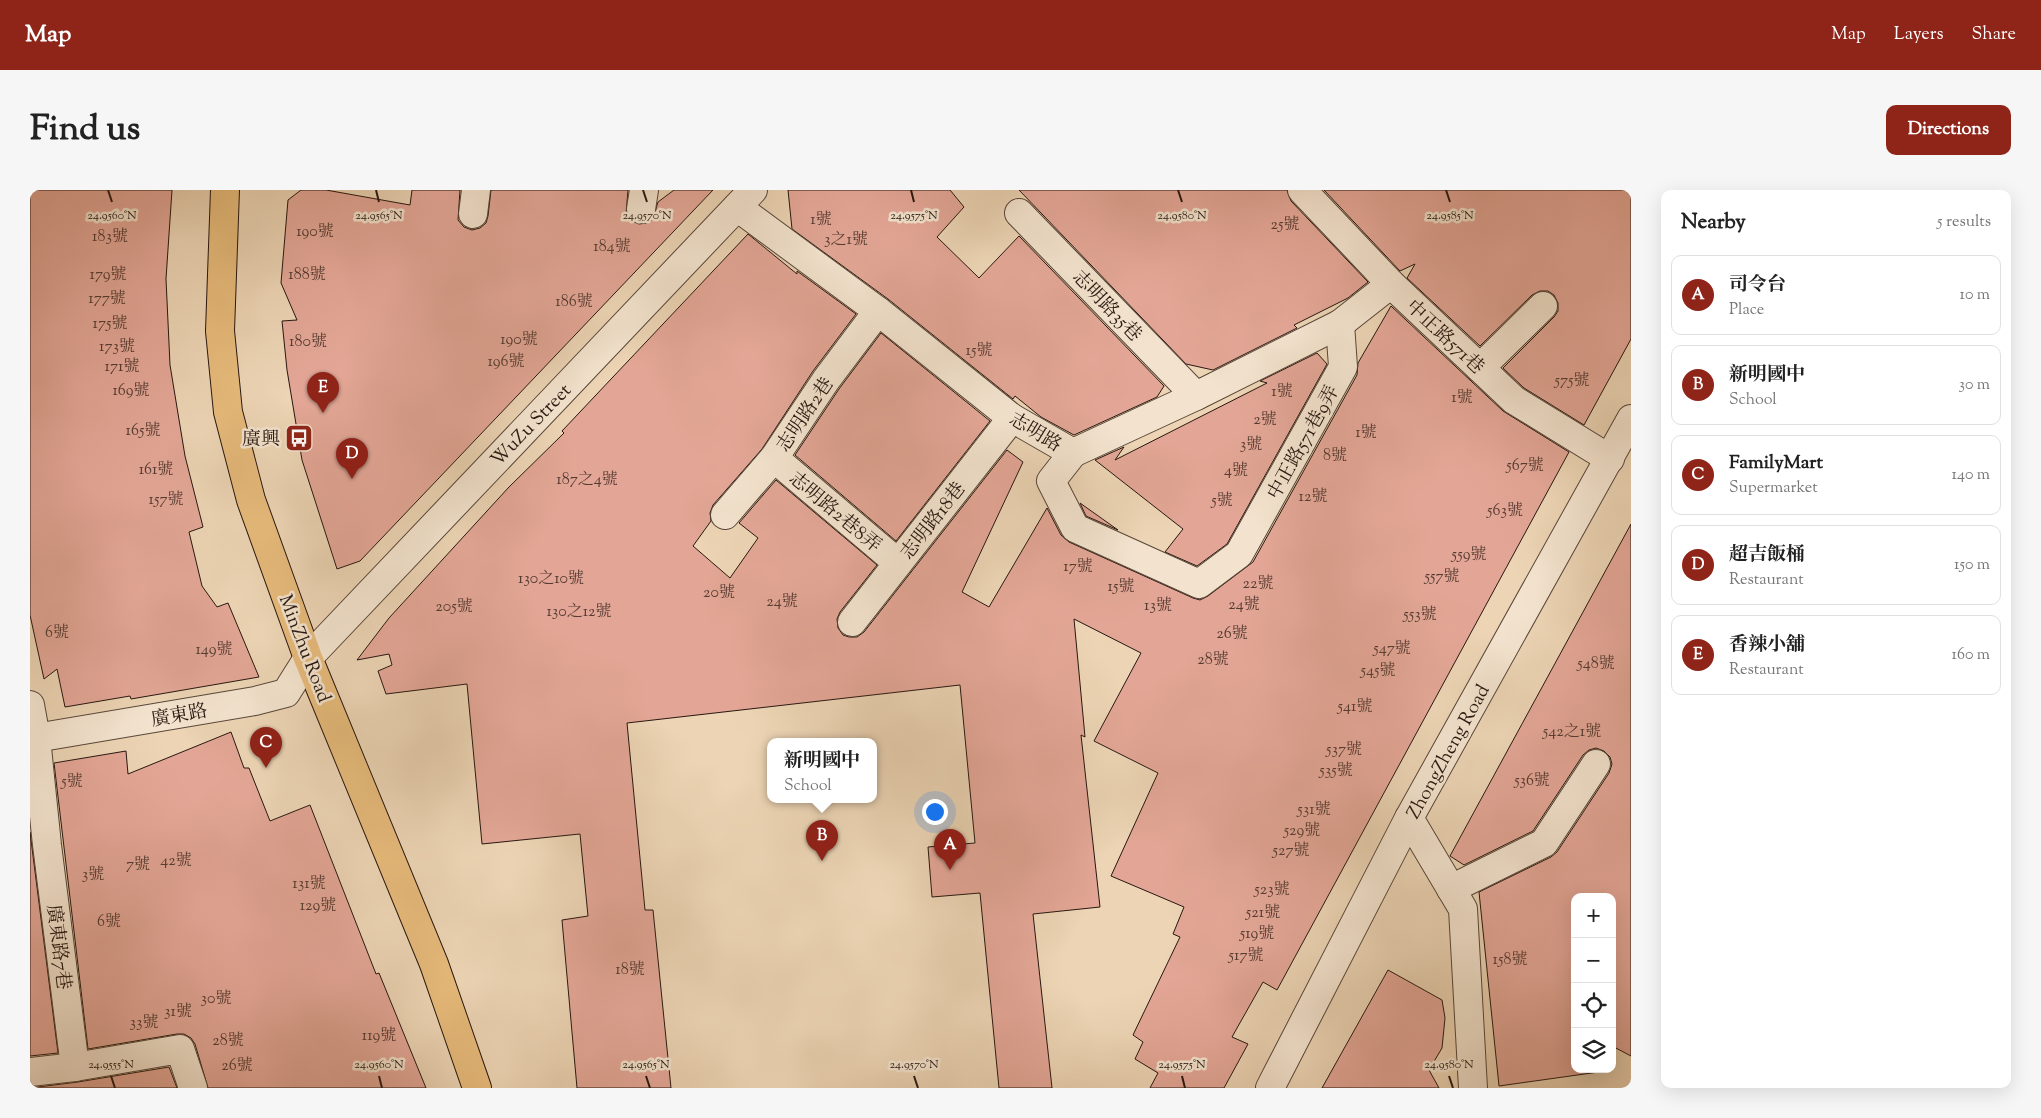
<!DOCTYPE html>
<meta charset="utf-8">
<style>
body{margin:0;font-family:"Sorts Mill Goudy","Noto Serif TC",serif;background:#f6f6f6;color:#222}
.controls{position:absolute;right:15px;bottom:15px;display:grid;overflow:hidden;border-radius:10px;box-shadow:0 5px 20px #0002}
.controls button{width:45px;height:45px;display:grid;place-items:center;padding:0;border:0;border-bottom:1px solid #e0e0e0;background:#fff;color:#222;font:25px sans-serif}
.you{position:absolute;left:904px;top:621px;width:18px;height:18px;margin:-12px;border:4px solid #fff;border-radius:50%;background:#1a73e8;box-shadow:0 0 0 8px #1a73e833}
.badge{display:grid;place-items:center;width:32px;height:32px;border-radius:50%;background:#8f2418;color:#fff;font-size:16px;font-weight:700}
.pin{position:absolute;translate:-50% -41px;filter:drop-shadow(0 1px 2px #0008)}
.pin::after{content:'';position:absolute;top:26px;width:18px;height:15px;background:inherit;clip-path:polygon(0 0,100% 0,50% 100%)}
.popup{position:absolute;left:737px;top:548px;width:110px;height:65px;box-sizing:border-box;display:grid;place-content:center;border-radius:10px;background:#fff;filter:drop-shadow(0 1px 4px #0005);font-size:16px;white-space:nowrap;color:#767676}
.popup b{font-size:19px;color:#222}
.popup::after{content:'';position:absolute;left:50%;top:100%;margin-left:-10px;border:10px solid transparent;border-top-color:#fff}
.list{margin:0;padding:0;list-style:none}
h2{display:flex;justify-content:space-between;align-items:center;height:65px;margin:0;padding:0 20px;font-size:21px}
h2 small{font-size:16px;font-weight:400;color:#767676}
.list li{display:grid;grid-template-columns:32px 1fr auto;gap:15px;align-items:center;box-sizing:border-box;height:80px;margin:0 10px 10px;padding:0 10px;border:1px solid #e0e0e0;border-radius:10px}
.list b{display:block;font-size:19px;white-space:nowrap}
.list p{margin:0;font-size:16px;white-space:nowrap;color:#767676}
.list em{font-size:16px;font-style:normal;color:#767676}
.icon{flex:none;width:28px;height:28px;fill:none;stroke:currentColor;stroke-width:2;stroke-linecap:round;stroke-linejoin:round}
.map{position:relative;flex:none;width:1601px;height:898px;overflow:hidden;border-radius:10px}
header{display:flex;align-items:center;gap:30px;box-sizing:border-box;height:70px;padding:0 25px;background:#8f2418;color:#fff}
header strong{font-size:24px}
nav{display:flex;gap:28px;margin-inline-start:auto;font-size:18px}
.intro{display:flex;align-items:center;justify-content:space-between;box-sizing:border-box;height:120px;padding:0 30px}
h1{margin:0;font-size:35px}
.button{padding:12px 22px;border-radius:10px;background:#8f2418;color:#fff;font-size:18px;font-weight:700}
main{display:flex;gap:30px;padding:0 30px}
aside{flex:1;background:#fff;border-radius:10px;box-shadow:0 5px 20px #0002}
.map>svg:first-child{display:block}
.building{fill:#e3a696;stroke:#271710}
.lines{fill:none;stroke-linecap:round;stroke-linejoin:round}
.minor-casing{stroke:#584639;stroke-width:30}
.major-casing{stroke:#271710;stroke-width:30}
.minor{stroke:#f3e3ce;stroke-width:28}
.major{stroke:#e6ba7a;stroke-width:28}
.ticks{fill:none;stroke:#271710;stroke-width:2}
.labels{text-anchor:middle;stroke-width:5;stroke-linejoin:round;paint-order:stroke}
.number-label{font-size:16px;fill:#563b32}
.street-label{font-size:19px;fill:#271710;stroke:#f3e3ce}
.poi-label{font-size:19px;fill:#271710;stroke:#f3e3ce;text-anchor:end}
.ticks-label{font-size:12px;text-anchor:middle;fill:#271710;stroke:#f3e3ce;stroke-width:5;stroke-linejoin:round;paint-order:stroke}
</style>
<header>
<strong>Map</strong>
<nav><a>Map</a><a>Layers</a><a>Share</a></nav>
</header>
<div class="intro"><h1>Find us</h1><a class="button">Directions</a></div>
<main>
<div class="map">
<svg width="1601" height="898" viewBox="0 0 1601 898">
<rect width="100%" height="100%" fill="#ecd4b4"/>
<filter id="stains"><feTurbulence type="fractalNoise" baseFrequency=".004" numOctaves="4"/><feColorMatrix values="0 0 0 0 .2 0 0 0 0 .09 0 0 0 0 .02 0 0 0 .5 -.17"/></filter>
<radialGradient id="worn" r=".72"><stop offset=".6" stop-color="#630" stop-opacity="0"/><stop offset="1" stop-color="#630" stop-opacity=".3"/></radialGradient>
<!-- building -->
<g class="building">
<path d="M0,0H142L136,89L140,175L155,266L173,337L159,342L172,396L187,417L198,413L229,487L101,509L100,506L35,517L27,479L14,489L0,425Z"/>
<path d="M271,0H296L380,15L382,0H430L428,30L434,37L442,40L450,38L456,33L458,26L461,0H598L596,24L602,31L609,34L617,33L623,29L628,12L644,0H683L330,371L307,379L272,270L257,180L252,131L267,130L251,93L258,10Z"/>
<path d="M758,0H920L934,17L907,47L949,88L989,46L1134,196L1127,207L1044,245L1011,227L985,206L983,209L858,109L762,39Z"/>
<path d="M989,0H1257L1261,11L1338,92L1318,108L1264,135L1267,138L1183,180L1156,174Z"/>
<path d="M1294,0H1601V149L1554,235L1494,198L1473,178L1524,127L1528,121V113L1524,105L1518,101H1510L1502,105L1450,156L1377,88L1385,74L1370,81Z"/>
<path d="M718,44L767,84V81L826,124L783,181L732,259L683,315L680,323L681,331L663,356L700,388L728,348L709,333L746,290L847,375L810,422L807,429L808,438L813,445L819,447H827L834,442L977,260L993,272L932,402L959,417L1017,318L1031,345L1039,352L1163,408L1170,410L1178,406L1223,372L1327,185L1328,173L1361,116L1473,221L1539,262L1247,800L1233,792L1202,847L1218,854L1194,898H1120L1128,883L1105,869L1113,852L1103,845L1150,747L1143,744L1154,717L1081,686L1128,583L1064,551L1111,463L1044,429L1055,547L1051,545L1070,717L1003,724L1022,898H969L950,703L902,707L898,657L945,653L930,495L597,533L615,720H623L641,898H547L532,730L558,726L550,644L452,654L437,494L356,504L348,481L362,475L359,464L327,470L359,428L479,297L534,243L532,241Z"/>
<path d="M851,143L960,231L866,351L765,265L809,199Z"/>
<path d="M1287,163L1297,174L1197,354L1167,376L1135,362L1153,339L1065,270L1094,257L1085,270L1237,193L1230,191Z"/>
<path d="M1050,313L1088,340L1056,326Z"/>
<path d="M1601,334V866L1582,856V707H1545V879L1576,881L1469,896L1449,702L1521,667L1527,662L1579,583L1582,574L1580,567L1574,561L1566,558L1559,560L1553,565L1503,641L1434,675L1420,666Z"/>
<path d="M201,542L214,578H219L240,631L280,615L346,784L349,783L396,898H178L165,854L161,848L154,844H147L58,859L24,573L96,561L98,584Z"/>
<path d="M0,642L28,863L0,866Z"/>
<path d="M1358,780L1412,810L1415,828L1412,858L1399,880L1409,898H1292Z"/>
<path d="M139,877L147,898H0L48,892Z"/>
</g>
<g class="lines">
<!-- minor casing -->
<g class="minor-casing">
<g id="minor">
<path d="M1272,0L1361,94L1484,210L1580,269"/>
<path d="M707,17L848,121L982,228L1043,263L1166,206L1310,134L1361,94"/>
<path d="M611,19L614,0"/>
<path d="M989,23L1166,206"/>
<path d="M443,24L446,0"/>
<path d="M1450,178L1513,116"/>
<path d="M1043,263L1021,291L1045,338L1169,394L1209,364L1313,177L1310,134"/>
<path d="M744,268L868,373"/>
<path d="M695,325L744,268L796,190L848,121"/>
<path d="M822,432L982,228"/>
<path d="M0,515L6,548L17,655L45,877"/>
<path d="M0,549L225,511L256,503L278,468L723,0"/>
<path d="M1379,628L1433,719L1443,898"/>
<path d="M1421,699L1514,653L1566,574"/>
<path d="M0,882L45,877L150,859L163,898"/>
<path d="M1240,898L1379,628L1601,229"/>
</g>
</g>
<!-- major casing -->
<g class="major-casing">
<path id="major" d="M195,0L190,141L198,222L221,310L278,468L404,774L447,898"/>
</g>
<!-- minor -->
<use href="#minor" class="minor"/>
<!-- major -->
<use href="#major" class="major"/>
</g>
<!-- ticks -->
<path class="ticks" d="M78,0L82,12M346,0L349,12M613,0L617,12M881,0L884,12M1148,0L1152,12M1416,0L1420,12M81,886L85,898M349,886L352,898M616,886L620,898M884,886L888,898M1152,886L1155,898M1419,886L1423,898"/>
<!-- icons -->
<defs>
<g id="bus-square" transform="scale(1.4375)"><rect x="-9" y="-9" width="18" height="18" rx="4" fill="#8f2418" stroke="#f3e3ce"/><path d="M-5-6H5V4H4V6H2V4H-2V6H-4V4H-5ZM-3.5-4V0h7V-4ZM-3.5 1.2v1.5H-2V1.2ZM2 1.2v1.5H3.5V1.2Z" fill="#fff"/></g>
</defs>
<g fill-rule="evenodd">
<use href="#bus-square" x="269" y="248"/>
</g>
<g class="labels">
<!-- number labels -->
<g class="number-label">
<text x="791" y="34">1號</text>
<text x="1255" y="39">25號</text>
<text x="285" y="46">190號</text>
<text x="80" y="51">183號</text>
<text x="816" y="54">3之1號</text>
<text x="582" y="61">184號</text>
<text x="78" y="89">179號</text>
<text x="277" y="89">188號</text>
<text x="77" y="113">177號</text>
<text x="544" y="116">186號</text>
<text x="80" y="138">175號</text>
<text x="489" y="154">190號</text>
<text x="278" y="156">180號</text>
<text x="87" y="161">173號</text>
<text x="949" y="165">15號</text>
<text x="476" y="176">196號</text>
<text x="92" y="181">171號</text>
<text x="1542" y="195">575號</text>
<text x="101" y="205">169號</text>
<text x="1252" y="206">1號</text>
<text x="1432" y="212">1號</text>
<text x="1235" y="234">2號</text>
<text x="113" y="245">165號</text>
<text x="1336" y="247">1號</text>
<text x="1221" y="259">3號</text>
<text x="1305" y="270">8號</text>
<text x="1495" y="280">567號</text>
<text x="126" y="284">161號</text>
<text x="1206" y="285">4號</text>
<text x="557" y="294">187之4號</text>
<text x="1283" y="311">12號</text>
<text x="136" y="314">157號</text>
<text x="1192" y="315">5號</text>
<text x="1475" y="325">563號</text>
<text x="1439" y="369">559號</text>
<text x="1048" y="381">17號</text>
<text x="1412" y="391">557號</text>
<text x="521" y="393">130之10號</text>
<text x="1228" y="398">22號</text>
<text x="1091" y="401">15號</text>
<text x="689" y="407">20號</text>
<text x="752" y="416">24號</text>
<text x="1214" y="419">24號</text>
<text x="1128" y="420">13號</text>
<text x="424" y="421">205號</text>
<text x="549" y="426">130之12號</text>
<text x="1390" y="429">553號</text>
<text x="27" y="447">6號</text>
<text x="1202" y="448">26號</text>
<text x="1362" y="463">547號</text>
<text x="184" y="464">149號</text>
<text x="1183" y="474">28號</text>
<text x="1566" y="478">548號</text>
<text x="1348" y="485">545號</text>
<text x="1325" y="521">541號</text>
<text x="1542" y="546">542之1號</text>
<text x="1314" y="564">537號</text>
<text x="1306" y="585">535號</text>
<text x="1502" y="595">536號</text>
<text x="42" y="596">5號</text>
<text x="1284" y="624">531號</text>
<text x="1272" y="645">529號</text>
<text x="1261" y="665">527號</text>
<text x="146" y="675">42號</text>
<text x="108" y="679">7號</text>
<text x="63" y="689">3號</text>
<text x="279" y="698">131號</text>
<text x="1242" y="704">523號</text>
<text x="288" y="720">129號</text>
<text x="1233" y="727">521號</text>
<text x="79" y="736">6號</text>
<text x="1227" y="748">519號</text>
<text x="1216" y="770">517號</text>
<text x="1480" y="774">158號</text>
<text x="600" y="784">18號</text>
<text x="186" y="813">30號</text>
<text x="148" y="826">31號</text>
<text x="114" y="837">33號</text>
<text x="349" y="850">119號</text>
<text x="198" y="855">28號</text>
<text x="207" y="880">26號</text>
</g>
<!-- street labels -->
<g class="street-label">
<text transform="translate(1078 115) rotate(46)" y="7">志明路35巷</text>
<text transform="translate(1416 146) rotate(43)" y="7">中正路571巷</text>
<text transform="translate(774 224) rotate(-56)" y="7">志明路2巷</text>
<text transform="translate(500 234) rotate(-46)" y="7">WuZu Street</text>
<text transform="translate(1006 241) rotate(31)" y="7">志明路</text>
<text transform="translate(1272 252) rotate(-61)" y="7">中正路571巷9弄</text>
<text transform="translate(806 321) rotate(40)" y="7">志明路2巷8弄</text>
<text transform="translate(902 330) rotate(-52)" y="7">志明路18巷</text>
<text transform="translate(276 458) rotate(69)" y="7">MinZhu Road</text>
<text transform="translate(149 524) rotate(-10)" y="7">廣東路</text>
<text transform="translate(1417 561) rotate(-61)" y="7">ZhongZheng Road</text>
<text transform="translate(30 757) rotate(83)" y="7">廣東路7巷</text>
</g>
<!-- poi labels -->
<g class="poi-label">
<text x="250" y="255">廣興</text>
</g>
</g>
<g class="ticks-label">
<text x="82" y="29">24.9560°N</text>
<text x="349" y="29">24.9565°N</text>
<text x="617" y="29">24.9570°N</text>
<text x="884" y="29">24.9575°N</text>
<text x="1152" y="29">24.9580°N</text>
<text x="1420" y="29">24.9585°N</text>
<text x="81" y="878">24.9555°N</text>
<text x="349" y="878">24.9560°N</text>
<text x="616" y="878">24.9565°N</text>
<text x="884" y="878">24.9570°N</text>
<text x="1152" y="878">24.9575°N</text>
<text x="1419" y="878">24.9580°N</text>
</g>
<rect width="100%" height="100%" filter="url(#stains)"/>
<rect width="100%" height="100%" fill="url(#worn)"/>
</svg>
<div class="controls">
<button>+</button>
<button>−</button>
<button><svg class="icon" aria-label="locate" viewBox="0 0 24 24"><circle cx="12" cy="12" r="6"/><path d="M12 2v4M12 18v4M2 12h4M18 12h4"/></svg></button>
<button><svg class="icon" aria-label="layers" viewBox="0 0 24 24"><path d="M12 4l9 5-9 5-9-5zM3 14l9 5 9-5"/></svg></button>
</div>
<div class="you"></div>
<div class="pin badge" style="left:920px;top:680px">A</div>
<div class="pin badge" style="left:792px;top:671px">B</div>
<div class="popup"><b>新明國中</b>School</div>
<div class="pin badge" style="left:236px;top:578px">C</div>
<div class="pin badge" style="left:322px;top:289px">D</div>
<div class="pin badge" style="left:293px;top:223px">E</div>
</div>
<aside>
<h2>Nearby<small>5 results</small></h2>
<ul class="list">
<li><span class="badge">A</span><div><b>司令台</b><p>Place</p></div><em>10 m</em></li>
<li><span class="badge">B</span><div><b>新明國中</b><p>School</p></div><em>30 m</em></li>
<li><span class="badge">C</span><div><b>FamilyMart</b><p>Supermarket</p></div><em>140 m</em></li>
<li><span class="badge">D</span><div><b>超吉飯桶</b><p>Restaurant</p></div><em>150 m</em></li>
<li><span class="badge">E</span><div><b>香辣小舖</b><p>Restaurant</p></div><em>160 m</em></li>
</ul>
</aside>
</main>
